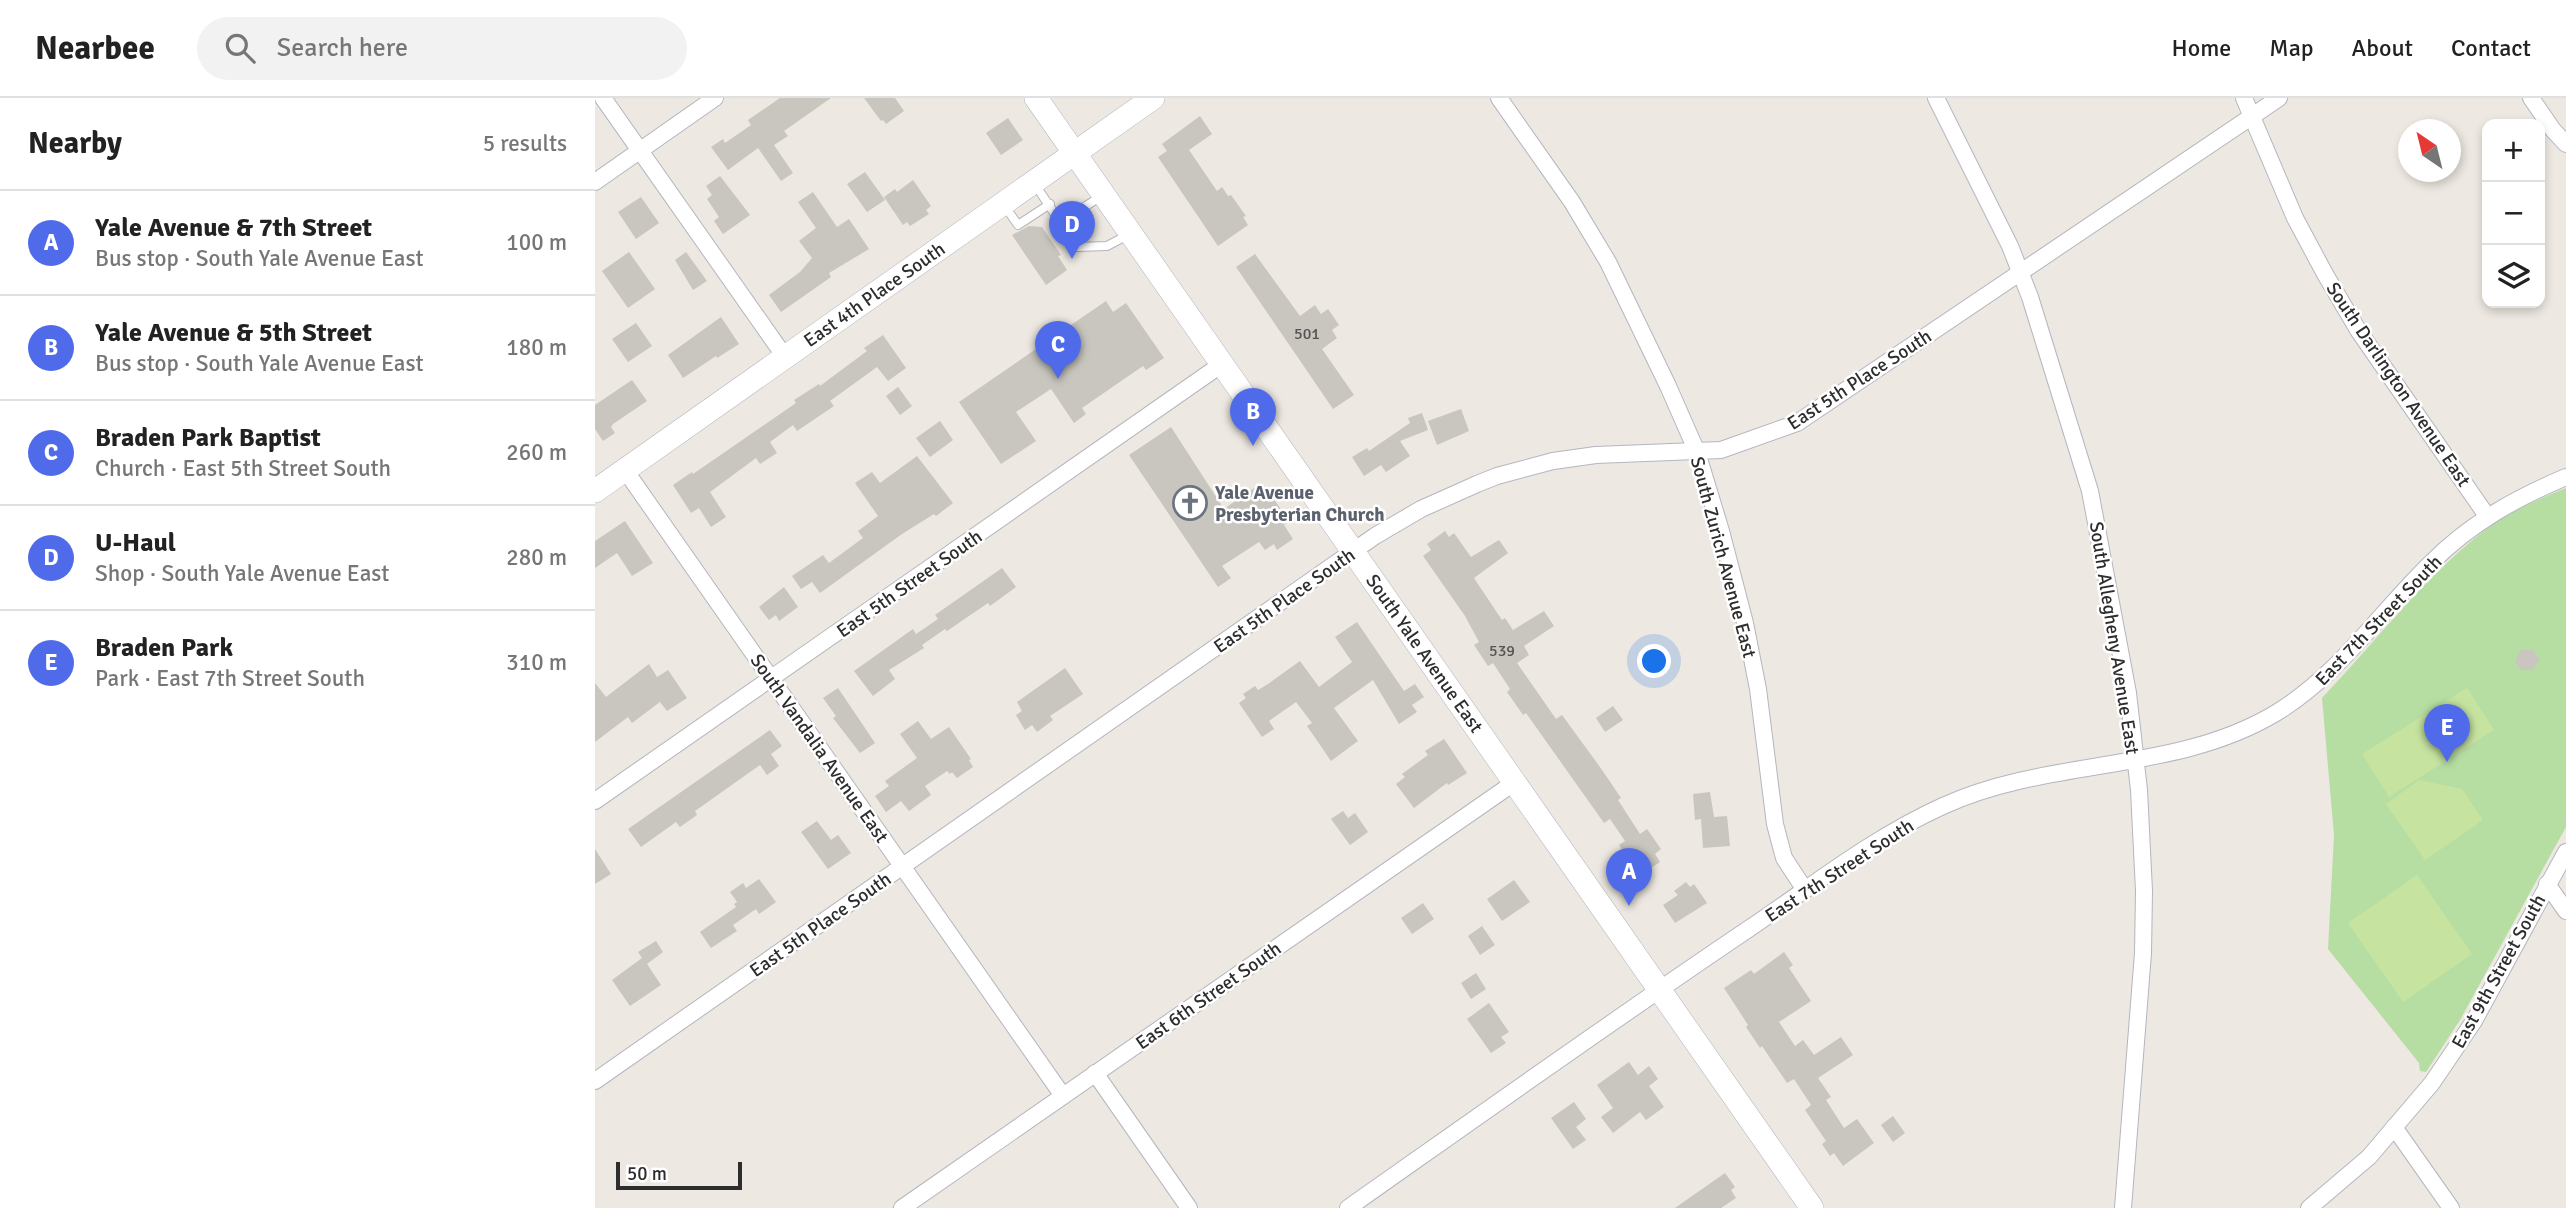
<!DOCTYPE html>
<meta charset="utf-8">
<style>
body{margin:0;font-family:Signika,sans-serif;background:#f2f2f2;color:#222}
.controls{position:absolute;right:21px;top:21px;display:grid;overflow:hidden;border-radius:14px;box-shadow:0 4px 10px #0003}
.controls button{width:63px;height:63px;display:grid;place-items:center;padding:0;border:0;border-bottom:2px solid #e0e0e0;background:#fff;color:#222;font:35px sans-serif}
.compass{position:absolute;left:1803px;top:21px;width:63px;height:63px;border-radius:50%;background:#fff;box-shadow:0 4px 10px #0003;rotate:325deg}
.scale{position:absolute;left:21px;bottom:18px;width:126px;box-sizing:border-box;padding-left:7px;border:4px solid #2d2d2d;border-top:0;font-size:19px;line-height:24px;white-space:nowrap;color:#2d2d2d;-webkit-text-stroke:5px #fff;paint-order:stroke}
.you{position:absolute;left:1060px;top:564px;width:24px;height:24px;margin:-18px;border:5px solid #fff;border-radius:50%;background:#1a73e8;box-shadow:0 0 0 10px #1a73e833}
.badge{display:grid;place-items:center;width:46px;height:46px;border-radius:50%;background:#506bea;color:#fff;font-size:23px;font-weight:700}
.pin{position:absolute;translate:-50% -58px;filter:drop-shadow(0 2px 4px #0008)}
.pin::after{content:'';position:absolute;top:37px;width:24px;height:21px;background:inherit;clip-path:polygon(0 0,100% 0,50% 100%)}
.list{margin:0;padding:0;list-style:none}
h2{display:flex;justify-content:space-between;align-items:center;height:91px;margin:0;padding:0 28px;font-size:30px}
h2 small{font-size:23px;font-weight:400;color:#767676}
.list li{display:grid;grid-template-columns:46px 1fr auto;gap:21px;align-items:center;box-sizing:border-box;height:105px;padding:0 28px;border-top:2px solid #e0e0e0}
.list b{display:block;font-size:26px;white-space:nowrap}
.list p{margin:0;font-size:23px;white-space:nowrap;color:#767676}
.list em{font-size:23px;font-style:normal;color:#767676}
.icon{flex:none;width:38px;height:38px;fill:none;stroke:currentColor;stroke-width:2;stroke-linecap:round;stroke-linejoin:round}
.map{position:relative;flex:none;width:1971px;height:1110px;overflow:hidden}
header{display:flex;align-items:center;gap:42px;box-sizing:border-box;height:98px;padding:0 35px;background:#fff;border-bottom:2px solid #e0e0e0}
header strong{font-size:33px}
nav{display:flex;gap:38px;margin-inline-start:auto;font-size:24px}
.search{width:490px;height:63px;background:#f2f2f2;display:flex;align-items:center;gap:18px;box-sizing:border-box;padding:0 24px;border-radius:38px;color:#767676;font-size:26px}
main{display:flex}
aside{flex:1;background:#fff}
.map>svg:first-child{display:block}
.green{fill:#b6dea3}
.pitch{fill:#c6e4a0}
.building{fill:#c9c6bf}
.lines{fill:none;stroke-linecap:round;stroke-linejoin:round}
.lane-casing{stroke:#b4b6bf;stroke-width:10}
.street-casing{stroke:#b4b6bf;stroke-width:18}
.secondary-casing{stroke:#b4b6bf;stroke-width:24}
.lane{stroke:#fff;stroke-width:8}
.street{stroke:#fff;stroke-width:16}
.secondary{stroke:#fff;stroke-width:23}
.labels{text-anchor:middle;stroke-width:5;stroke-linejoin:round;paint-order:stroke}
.number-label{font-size:16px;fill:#545352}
.street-label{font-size:19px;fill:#2d2d2d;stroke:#fff}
.worship-label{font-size:19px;font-weight:bold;fill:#5b616d;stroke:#fff;text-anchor:start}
</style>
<header>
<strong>Nearbee</strong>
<div class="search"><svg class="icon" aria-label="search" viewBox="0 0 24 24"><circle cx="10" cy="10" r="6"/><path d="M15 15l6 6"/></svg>Search here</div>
<nav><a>Home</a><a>Map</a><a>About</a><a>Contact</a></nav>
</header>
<main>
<aside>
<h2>Nearby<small>5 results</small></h2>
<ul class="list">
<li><span class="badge">A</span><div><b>Yale Avenue &amp; 7th Street</b><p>Bus stop · South Yale Avenue East</p></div><em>100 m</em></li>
<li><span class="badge">B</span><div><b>Yale Avenue &amp; 5th Street</b><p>Bus stop · South Yale Avenue East</p></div><em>180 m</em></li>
<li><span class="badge">C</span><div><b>Braden Park Baptist</b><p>Church · East 5th Street South</p></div><em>260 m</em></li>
<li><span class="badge">D</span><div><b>U-Haul</b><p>Shop · South Yale Avenue East</p></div><em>280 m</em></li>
<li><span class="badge">E</span><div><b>Braden Park</b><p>Park · East 7th Street South</p></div><em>310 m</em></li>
</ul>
</aside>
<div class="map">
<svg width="1971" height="1110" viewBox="0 0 1971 1110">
<rect width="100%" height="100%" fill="#ede8e1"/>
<!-- green -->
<path class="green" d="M1971,390V729L1865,922L1831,974L1825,973L1824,965L1733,851L1739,737L1727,600C1783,541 1833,474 1899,425C1921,410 1947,400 1971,390Z"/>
<!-- pitch -->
<g class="pitch">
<path d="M1872,590L1899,632L1794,699L1767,656Z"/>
<path d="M1824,682L1867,691L1888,722L1830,762L1791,706Z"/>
<path d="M1822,777L1877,856L1808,904L1753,825Z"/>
</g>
<!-- building -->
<g class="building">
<path d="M185,0H236L189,33L193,38L179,47L198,75L186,83L163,50L133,72L116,49L128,41L130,45L156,27L153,22Z"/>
<path d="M269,0H300L309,13L291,26L288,22L286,23Z"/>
<path d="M605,18L617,36L594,52L622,93L627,89L633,98L636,97L651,118L648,119L653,127L623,148L563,59L572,53L567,46Z"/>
<path d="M413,20L428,42L406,57L391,35Z"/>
<path d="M270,74L290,102L272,114L252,86Z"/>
<path d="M125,78L155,117L128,136L119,123L124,119L112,101L117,97L111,88Z"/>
<path d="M318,82L336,108L331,112L334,116L315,128L312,124L308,127L289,99L300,91L302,94Z"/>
<path d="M218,94L242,129L254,121L274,151L234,175L236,179L186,214L174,197L205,174L217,160L204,143L221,130L203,104Z"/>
<path d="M46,99L64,125L41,141L23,114Z"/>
<path d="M434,128L447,129L466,157L463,158L472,172L451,187L417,137Z"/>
<path d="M34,154L60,191L33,210L7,173Z"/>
<path d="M91,154L112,183L98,192L80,162Z"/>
<path d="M660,156L705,218L720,207L726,216L733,211L744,227L737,232L742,240L727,251L759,297L738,311L641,169Z"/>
<path d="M511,203L518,214L531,205L569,260L551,272L548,268L487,310L491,316L479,325L456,291L421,314L441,343L406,366L364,304Z"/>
<path d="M126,219L144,246L122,260L121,258L88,280L73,257Z"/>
<path d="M41,225L57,248L33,264L17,241Z"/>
<path d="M288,237L311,270L293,283L282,269L235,303L239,308L202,333L198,327L175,344L182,355L165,366L161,360L115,394L131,419L116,429L104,410L96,415L78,387L97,374L98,376L201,305L199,302L224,286L225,288L272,253L269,250Z"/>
<path d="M37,282L52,303L18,326L16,329L20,335L8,343L0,331V307Z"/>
<path d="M303,289L317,308L305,317L291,298Z"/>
<path d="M866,311L874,333L842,347L833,323Z"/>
<path d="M827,315L833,332L805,343L815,358L791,374L786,367L769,378L757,359L772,350L774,353L815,325L813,320Z"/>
<path d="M345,323L358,342L335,359L321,340Z"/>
<path d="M576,329L629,411L662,388L669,398L674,394L694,423L689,427L698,441L682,452L679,446L670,452L664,444L627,468L636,480L623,489L534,357Z"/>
<path d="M322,358L358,405L341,418L339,416L307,436L225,495L217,484L206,491L197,478L228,457L234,465L268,440L263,433L283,418L260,385L277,374L285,385Z"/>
<path d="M30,423L58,465L37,478L22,455L0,470V443Z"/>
<path d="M850,433L854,439L859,435L876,459L904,442L913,455L879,480L907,522L910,520L918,532L949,513L959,528L929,548L934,557L922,565L961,621L967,617L1005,669L1026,700L1023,702L1045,736L1052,731L1066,751L1060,756L1065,764L1044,778L1024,747L1030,743L1015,721L1009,725L931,615L928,617L912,594L915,591L898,565L893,568L879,547L884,544L870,518L828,458L836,452L832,446Z"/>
<path d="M407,470L421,489L395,508L393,505L352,533L350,531L327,547L329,550L294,572L300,581L278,598L259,573L318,531L321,536L343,521L340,517Z"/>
<path d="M189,489L203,509L184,523L181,517L174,522L164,509Z"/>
<path d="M762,524L809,593L820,586L829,599L817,607L822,614L804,626L778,582L739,610L763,643L736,663L712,628L717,625L701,604L674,623L679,631L667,639L644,605L651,600L648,596L660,588L663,592L673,586L705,563L724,589L757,564L740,539Z"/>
<path d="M1925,552H1938L1945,562L1937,572H1926L1920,564Z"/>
<path d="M54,566L62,579L73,572L92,600L72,613L65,604L37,625L33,619L0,644V585L11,599Z"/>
<path d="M470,570L488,596L455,618L458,622L442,634L437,627L430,632L421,617L427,613L422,604Z"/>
<path d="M243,590L280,645L265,655L238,620L241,618L228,600Z"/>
<path d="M1018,608L1028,622L1010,634L1001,620Z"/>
<path d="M323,623L336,641L354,629L376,661L374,662L378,669L362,680L357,674L355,676L352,673L330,688L336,697L314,713L306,703L291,714L280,698L294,688L290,683L322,660L305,636Z"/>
<path d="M175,632L187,648L176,656L184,668L172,677L165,667L100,713L102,717L85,729L81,724L46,749L33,731Z"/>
<path d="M849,641L872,675L853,687L852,685L819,710L801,686L810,679L807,676L833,657L830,653Z"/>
<path d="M1115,694L1119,719L1132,718L1135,748L1108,750L1106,721L1100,722L1098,696Z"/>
<path d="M748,713L753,720L760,715L773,734L755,747L736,721Z"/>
<path d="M222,723L236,742L243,737L256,755L233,771L206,734Z"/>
<path d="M0,751L16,776L0,786Z"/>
<path d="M164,781L181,804L164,816L161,811L138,827L142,833L116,850L105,834L141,809L139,806L142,804L135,794L148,785L151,790Z"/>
<path d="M919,782L935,804L907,823L892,801Z"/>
<path d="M1091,784L1095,789L1099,786L1112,805L1080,825L1068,807L1083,797L1079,793Z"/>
<path d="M828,805L839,821L817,836L806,820Z"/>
<path d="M887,828L900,847L885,857L873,838Z"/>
<path d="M61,843L68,854L52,866L66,887L35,908L17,882L47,860L43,854Z"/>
<path d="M1189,854L1198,867L1194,870L1216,903L1184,924L1200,948L1208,942L1219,957L1246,939L1258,957L1223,980L1236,999L1231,1002L1249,1030L1262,1021L1279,1045L1248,1068L1239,1055L1235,1058L1227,1046L1231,1043L1210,1012L1216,1007L1199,981L1192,985L1167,948L1165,950L1151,929L1153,927L1129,890L1156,872L1159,876Z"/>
<path d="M881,875L891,891L876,901L866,885Z"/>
<path d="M894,905L914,934L906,939L911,945L896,955L872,921Z"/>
<path d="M1034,964L1043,977L1054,968L1063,981L1054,988L1069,1009L1051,1022L1045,1014L1018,1035L1006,1019L1018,1010L1002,987Z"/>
<path d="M979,1004L991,1021L981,1029L991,1042L978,1051L956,1020Z"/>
<path d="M1298,1018L1310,1035L1298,1044L1286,1027Z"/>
<path d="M1130,1075L1140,1089L1136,1092L1141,1100L1126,1110H1080Z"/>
</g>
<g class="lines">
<!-- lane casing -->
<g class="lane-casing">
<g id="lane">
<path d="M439,85L482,149L512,148L533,137"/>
<path d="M409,107L423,127L455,106"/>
<path d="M466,124L508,97"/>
</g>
</g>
<!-- street casing -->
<g class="street-casing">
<g id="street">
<path d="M8,0L190,259"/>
<path d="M904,0L977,104L1013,164L1073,288L1102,354L1126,433L1150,525L1163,591L1180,726L1189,760L1210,792"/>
<path d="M1341,0L1415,148L1435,199L1495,393L1533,595L1544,692L1549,793L1548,855L1528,1110"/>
<path d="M1649,0L1700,120L1730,176L1763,232L1892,418"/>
<path d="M1936,0L1958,32L1971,46"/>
<path d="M0,84L120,0"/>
<path d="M30,372L468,998"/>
<path d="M0,703L627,266"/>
<path d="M1952,786L1971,813"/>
<path d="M500,975L594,1110"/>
<path d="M0,983L780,438L826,411L882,386L902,378L958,363L1001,357L1126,352L1202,325L1684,0"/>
<path d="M1799,1029L1856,1110"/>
<path d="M307,1110L920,684"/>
<path d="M753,1110C885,1017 1017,923 1152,832C1216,789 1277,740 1348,708C1455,659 1579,676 1681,615C1745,576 1784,515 1837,464C1876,425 1921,400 1971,379"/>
<path d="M1714,1110L1774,1059L1837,985L1879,923L1971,754"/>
</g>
</g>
<!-- secondary casing -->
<g class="secondary-casing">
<g id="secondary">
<path d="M441,0L1217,1110"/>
<path d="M0,393L558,0"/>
</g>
</g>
<!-- lane -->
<use href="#lane" class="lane"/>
<!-- street -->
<use href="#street" class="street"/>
<!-- secondary -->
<use href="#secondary" class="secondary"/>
</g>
<!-- icons -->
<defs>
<g id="church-ring" transform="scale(1.75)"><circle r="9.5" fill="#fff" stroke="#6b7280" stroke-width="1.5"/><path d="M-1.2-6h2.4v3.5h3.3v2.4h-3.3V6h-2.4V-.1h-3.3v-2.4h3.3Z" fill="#6b7280"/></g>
</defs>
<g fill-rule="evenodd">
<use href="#church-ring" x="595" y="405"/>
</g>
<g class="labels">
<!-- number labels -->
<g class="number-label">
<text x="712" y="241">501</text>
<text x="907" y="558">539</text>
</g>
<!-- street labels -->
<g class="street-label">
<text transform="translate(279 196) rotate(-35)" y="7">East 4th Place South</text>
<text transform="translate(1264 281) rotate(-33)" y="7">East 5th Place South</text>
<text transform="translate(1804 286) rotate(56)" y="7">South Darlington Avenue East</text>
<text transform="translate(1129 459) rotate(75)" y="7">South Zurich Avenue East</text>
<text transform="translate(314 485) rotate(-35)" y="7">East 5th Street South</text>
<text transform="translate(689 502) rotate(-35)" y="7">East 5th Place South</text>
<text transform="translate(1783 522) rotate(-46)" y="7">East 7th Street South</text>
<text transform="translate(1520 540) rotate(81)" y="7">South Allegheny Avenue East</text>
<text transform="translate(830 555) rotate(55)" y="7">South Yale Avenue East</text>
<text transform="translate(225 650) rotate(55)" y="7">South Vandalia Avenue East</text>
<text transform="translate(1244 772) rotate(-33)" y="7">East 7th Street South</text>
<text transform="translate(225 826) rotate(-35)" y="7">East 5th Place South</text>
<text transform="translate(1903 873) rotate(-61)" y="7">East 9th Street South</text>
<text transform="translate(613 897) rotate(-35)" y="7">East 6th Street South</text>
</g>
<!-- worship labels -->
<g class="worship-label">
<text x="620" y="401">Yale Avenue<tspan x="620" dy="22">Presbyterian Church</tspan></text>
</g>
</g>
</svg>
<div class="controls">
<button>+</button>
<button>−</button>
<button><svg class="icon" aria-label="layers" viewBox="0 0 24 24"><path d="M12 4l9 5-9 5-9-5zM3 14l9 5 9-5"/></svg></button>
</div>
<svg class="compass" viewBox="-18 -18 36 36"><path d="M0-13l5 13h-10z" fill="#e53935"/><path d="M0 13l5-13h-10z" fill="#767676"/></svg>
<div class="scale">50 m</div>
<div class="you"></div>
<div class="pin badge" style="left:1034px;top:808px">A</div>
<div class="pin badge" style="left:658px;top:348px">B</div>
<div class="pin badge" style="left:463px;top:281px">C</div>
<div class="pin badge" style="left:477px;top:161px">D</div>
<div class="pin badge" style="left:1852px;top:664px">E</div>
</div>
</main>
